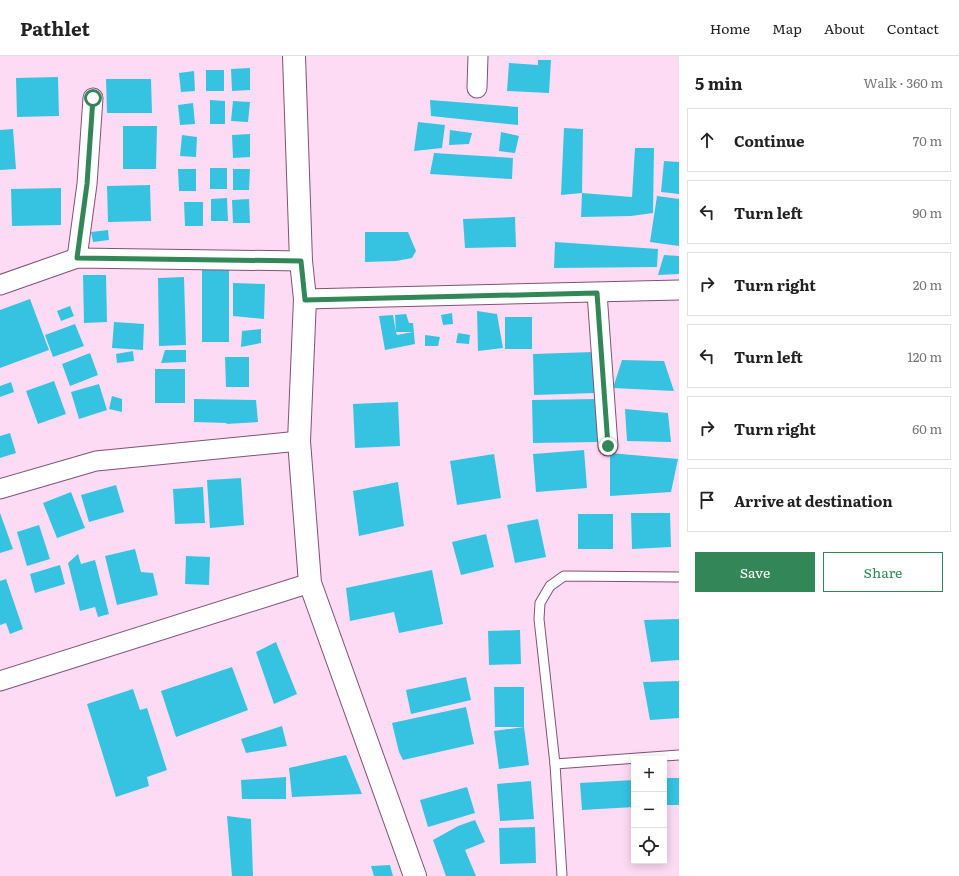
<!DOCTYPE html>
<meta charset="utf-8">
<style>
body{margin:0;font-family:Literata,serif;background:#f6f6f6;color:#222}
.controls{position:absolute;right:12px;bottom:12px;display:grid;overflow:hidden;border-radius:0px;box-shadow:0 2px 10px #0003}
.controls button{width:36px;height:36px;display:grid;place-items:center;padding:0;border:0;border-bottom:1px solid #e0e0e0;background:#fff;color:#222;font:20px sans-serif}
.stop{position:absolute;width:12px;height:12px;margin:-9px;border:3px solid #328658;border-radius:50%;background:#fff}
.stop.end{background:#328658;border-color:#fff;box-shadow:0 1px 4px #0008}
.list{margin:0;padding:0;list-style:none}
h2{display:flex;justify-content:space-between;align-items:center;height:52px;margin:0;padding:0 16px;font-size:17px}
h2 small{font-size:13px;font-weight:400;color:#767676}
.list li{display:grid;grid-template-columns:26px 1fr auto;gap:12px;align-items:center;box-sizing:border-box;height:64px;margin:0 8px 8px;padding:0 8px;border:1px solid #e0e0e0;border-radius:0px}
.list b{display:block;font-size:15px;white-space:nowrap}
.list em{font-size:13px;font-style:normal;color:#767676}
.actions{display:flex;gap:8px;padding:12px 16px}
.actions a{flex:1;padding:9px 0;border:1px solid #328658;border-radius:0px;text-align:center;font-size:14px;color:#328658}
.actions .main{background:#328658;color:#fff}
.icon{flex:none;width:22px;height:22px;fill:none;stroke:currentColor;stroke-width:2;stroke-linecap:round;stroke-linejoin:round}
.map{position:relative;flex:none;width:679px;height:820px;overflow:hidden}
header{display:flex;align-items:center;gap:24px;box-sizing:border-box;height:56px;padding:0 20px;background:#fff;border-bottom:1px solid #e0e0e0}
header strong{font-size:19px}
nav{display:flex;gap:22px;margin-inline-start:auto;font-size:14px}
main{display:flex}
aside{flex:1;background:#fff}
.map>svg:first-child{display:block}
.building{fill:#36c3e2;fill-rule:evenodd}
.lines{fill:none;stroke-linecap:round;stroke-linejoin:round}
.lane-casing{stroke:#825176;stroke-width:11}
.street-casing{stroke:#825176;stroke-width:21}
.secondary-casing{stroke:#825176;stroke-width:24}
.lane{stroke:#fff;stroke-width:9}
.street{stroke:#fff;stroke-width:19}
.secondary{stroke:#fff;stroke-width:22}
.route{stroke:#328658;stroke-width:5}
</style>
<header>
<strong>Pathlet</strong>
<nav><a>Home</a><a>Map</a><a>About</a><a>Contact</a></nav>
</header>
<main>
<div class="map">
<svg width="679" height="820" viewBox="0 0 679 820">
<rect width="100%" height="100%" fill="#fedbf4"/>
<!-- building -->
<g class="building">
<path d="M538,4H551L549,37L507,35L509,7L538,9Z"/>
<path d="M250,12V34L232,35L231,13Z"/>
<rect x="206" y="14" width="18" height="21"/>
<path d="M194,15L195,35L181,36L179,17Z"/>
<path d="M58,21L59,60L17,61L16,22Z"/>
<path d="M106,23H151L152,57H107Z"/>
<path d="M210,44L225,45V68H210Z"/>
<path d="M430,44L518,51V69L431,60Z"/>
<path d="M233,45L250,46L248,66L231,65Z"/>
<path d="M193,47L195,68L180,69L178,49Z"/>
<path d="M418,66L445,69L442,92L414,95Z"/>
<path d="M123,70H157L156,113H123Z"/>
<path d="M564,72L583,73L582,137L561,139Z"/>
<path d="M13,73L16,113L0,114V74Z"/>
<path d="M450,74L472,77L469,88L449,89Z"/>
<path d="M501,76L519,80L515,97L499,95Z"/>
<path d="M250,78V101L233,102L232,79Z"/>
<path d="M182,79L197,81L196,101L180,100Z"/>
<path d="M635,92H654L653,157L631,160L581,161L582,137L632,141Z"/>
<path d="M434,97L513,102L512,123L430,118Z"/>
<path d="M664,105L679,106V138L661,136Z"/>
<rect x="210" y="112" width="17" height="21"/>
<path d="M178,113H196V135H179Z"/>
<path d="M233,113H250L249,134H233Z"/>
<path d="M150,129L151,165L108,166L107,130Z"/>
<path d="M61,132V169L12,170L11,133Z"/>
<path d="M657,140L679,143V190L650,186Z"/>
<path d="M227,142L228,165H211V143Z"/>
<path d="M249,143L250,167H233L232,144Z"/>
<path d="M184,146H203V170H185Z"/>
<path d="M515,161L516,191L465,192L463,163Z"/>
<path d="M108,174L109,184L93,186L91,176Z"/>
<path d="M365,176H408L416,195L412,202L396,205L365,206Z"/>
<path d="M555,186L658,193L657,211L554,212Z"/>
<path d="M664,199L679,200V218L658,219Z"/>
<rect x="202" y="214" width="27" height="72"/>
<path d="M83,219H106L107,266L84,267Z"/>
<path d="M184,221L186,289L159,290L158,222Z"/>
<path d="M233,227L265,228L264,263L233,260Z"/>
<path d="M30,243L49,294L0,312V254Z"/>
<path d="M70,250L74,260L61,265L57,255Z"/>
<path d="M477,255L497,258L503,292L478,295Z"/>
<path d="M452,257L453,268L443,269L441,259Z"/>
<path d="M406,258L409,267H413L415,288L385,294L379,260L393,259L396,276L395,259ZM396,276H413L397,279Z"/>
<rect x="505" y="261" width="27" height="32"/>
<path d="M114,266L144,268L143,294L112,292Z"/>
<path d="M75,268L84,290L53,301L45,279Z"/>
<path d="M261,273V287L241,291L242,275Z"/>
<path d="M458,277L470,279L469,288L456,287Z"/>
<path d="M425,279L440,281L438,290H425Z"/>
<path d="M165,294H186V306L161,307Z"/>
<path d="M133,295L134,305L117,307L116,298Z"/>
<path d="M593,296L595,337L534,339L533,298Z"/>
<path d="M90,297L98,319L70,330L62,308Z"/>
<path d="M225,301H249V331H226Z"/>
<path d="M622,304L664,305L674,335L613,332Z"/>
<rect x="155" y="313" width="30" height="34"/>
<path d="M54,325L66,358L38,368L26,335Z"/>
<path d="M11,326L14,336L0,341V330Z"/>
<path d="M99,328L107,354L79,363L71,336Z"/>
<path d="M112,340L122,343V356L109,353Z"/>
<path d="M194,343L256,344L258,366L226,368L227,367L194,366Z"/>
<path d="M597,343L598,386L533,387L532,344Z"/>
<path d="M398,346L400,390L355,392L353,348Z"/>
<path d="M625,353L668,357L671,386L627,385Z"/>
<path d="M10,377L16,397L0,402V380Z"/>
<path d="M584,394L587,432L536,436L533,398Z"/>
<path d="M610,397L678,403L671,436L610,440Z"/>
<path d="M494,398L501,442L457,449L450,405Z"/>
<path d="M241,422L244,469L210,472L207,424Z"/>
<path d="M398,426L404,470L359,480L353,435Z"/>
<path d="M116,429L124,456L89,466L81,439Z"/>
<path d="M203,431L205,467L175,468L173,433Z"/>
<path d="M71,436L85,472L57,482L43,447Z"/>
<path d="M0,457L13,493L0,497Z"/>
<path d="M631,457H670L671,491L632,493Z"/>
<rect x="578" y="458" width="35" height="35"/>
<path d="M538,463L546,501L515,507L507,469Z"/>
<path d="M39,469L50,503L27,510L17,476Z"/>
<path d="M486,478L494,511L461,519L452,486Z"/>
<path d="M135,493L141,516L153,517L158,539L117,549L105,500Z"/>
<path d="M78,498L81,508L95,504L109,558L98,561L95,551L80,555L68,507Z"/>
<path d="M186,500L210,501L209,529L185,528Z"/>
<path d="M60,509L65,528L35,537L30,518Z"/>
<path d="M432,514L443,568L399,577L394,556L350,565L346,532Z"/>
<path d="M6,523L23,573L10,578L6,567L0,569V525Z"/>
<path d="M679,563V604L651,606L644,564Z"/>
<path d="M520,574L521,608L489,609L488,575Z"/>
<path d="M276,586L297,638L274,648L256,596Z"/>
<path d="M232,611L248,654L176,681L161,635Z"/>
<path d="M466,621L471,644L411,658L406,634Z"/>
<path d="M679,625V662L650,664L643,626Z"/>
<path d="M494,631H524V671H495Z"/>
<path d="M133,633L140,654L147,652L167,714L147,721L149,730L116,741L87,648Z"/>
<path d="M466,651L474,688L403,704L399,696L392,667Z"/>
<path d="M282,670L287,690L246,697L241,683Z"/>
<path d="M524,671L529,709L499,713L494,675Z"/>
<path d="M346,699L362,738L292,741L289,712Z"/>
<path d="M286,721V743H242L241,724Z"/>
<rect x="664" y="722" width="15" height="27"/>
<path d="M634,724V751L582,754L580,727Z"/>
<path d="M531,725L534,763L500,765L497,728Z"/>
<path d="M467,731L475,757L428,771L420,744Z"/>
<path d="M227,760L251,763L253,820H232Z"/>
<path d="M475,764L485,786L465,794L476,820H446L433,784L458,770Z"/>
<path d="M535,771L536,807L500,808L499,772Z"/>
<path d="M390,809L393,820H374L371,810Z"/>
</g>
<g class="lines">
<!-- lane casing -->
<g class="lane-casing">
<g id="lane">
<path d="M555,708L679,699"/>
<path d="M562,820L555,708L539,563L540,547L550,530L564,520L679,521"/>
</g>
</g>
<!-- street casing -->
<g class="street-casing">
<g id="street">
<path d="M477,32L478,0"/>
<path d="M77,202L87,128L93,42"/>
<path d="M0,229L77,202L301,205"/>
<path d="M597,237L608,390"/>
<path d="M305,243L679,234"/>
<path d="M0,433L96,405L299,385"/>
<path d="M0,625L310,527"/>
</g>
</g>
<!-- secondary casing -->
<g class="secondary-casing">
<path id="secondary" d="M294,0L301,205L305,243L299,385L310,527L415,820"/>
</g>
<!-- lane -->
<use href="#lane" class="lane"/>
<!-- street -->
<use href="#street" class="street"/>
<!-- secondary -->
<use href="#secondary" class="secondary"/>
</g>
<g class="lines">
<!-- route -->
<path class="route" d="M93,42L87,128L77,202L301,205L305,244L597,237L608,390"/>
</g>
</svg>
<div class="controls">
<button>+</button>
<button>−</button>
<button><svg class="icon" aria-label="locate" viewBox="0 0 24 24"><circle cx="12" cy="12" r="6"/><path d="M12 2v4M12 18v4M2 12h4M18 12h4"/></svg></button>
</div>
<div class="stop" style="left:93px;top:42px"></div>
<div class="stop end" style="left:608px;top:390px"></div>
</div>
<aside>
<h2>5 min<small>Walk · 360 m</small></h2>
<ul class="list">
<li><svg class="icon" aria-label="ahead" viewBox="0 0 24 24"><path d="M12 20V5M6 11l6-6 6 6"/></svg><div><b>Continue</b></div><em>70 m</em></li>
<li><svg class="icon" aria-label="left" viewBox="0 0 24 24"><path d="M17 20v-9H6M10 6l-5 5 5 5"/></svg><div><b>Turn left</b></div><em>90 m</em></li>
<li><svg class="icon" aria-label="right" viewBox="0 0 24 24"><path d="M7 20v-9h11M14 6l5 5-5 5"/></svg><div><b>Turn right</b></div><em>20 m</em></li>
<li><svg class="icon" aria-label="left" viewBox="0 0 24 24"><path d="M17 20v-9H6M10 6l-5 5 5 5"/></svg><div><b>Turn left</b></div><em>120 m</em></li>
<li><svg class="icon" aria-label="right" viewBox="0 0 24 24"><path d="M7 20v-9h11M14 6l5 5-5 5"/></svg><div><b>Turn right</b></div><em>60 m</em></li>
<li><svg class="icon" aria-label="arrive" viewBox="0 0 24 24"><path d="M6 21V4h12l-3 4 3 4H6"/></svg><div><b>Arrive at destination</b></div></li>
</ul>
<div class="actions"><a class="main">Save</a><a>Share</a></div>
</aside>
</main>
